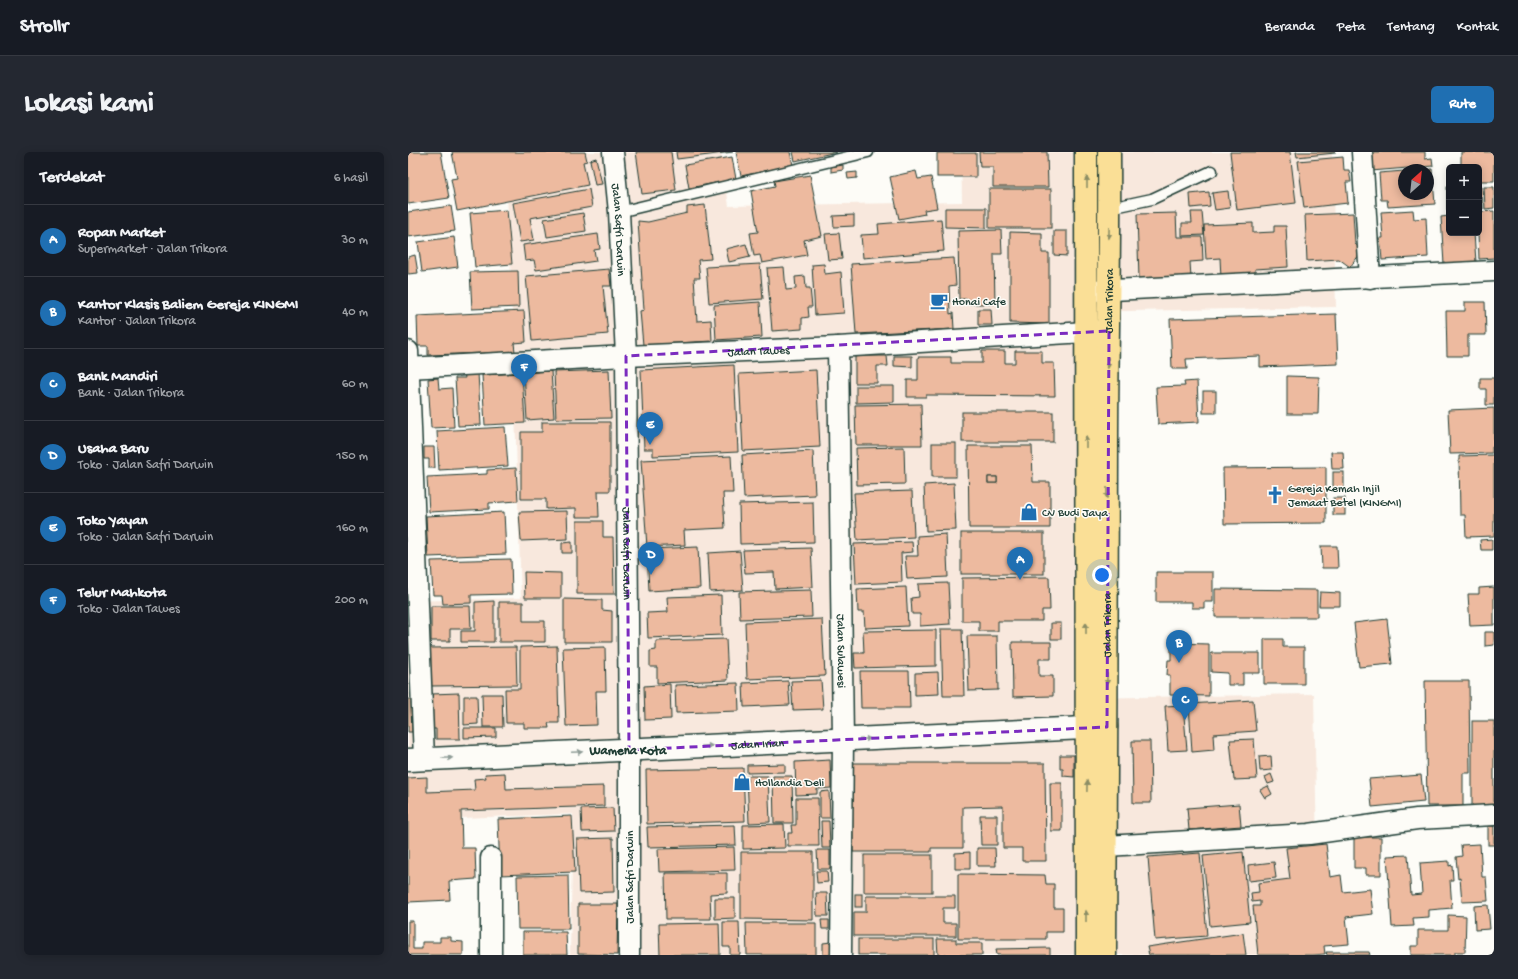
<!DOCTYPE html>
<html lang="id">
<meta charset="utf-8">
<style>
body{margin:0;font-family:"Gochi Hand",sans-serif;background:#242831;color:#f1f3f6}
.controls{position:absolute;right:12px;top:12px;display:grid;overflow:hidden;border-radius:6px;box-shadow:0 2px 10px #0003}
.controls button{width:36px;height:36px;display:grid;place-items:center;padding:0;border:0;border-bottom:1px solid #363941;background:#171b24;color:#f1f3f6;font:20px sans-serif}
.compass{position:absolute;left:990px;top:12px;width:36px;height:36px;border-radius:50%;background:#171b24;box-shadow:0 2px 10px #0003;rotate:27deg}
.you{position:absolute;left:694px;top:423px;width:14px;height:14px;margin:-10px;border:3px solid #fff;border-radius:50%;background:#1a73e8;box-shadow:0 0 0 6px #1a73e833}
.badge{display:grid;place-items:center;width:26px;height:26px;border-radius:50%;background:#1f6fb2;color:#fff;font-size:13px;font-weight:700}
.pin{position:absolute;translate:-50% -33px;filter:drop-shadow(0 1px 2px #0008)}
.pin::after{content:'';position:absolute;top:21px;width:14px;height:12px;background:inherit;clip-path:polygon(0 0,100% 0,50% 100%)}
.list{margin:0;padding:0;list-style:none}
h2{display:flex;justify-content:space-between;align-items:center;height:52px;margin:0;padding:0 16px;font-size:17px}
h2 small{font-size:13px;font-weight:400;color:#9ea1a6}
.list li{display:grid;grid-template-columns:26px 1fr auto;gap:12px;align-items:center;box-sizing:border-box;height:72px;padding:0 16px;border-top:1px solid #363941}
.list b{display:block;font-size:15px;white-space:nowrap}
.list p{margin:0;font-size:13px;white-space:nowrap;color:#9ea1a6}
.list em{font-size:13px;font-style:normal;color:#9ea1a6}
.map{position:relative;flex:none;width:1086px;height:803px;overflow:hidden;border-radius:6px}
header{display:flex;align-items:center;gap:24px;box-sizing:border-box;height:56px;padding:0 20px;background:#171b24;border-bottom:1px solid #363941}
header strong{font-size:19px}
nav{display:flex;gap:22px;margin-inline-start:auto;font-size:14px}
.intro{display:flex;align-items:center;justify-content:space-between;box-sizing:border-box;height:96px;padding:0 24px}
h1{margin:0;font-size:28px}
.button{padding:10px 18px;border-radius:6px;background:#1f6fb2;color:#fff;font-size:14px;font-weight:700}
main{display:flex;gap:24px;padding:0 24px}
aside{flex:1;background:#171b24;border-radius:6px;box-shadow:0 2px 10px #0003}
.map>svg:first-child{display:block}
.built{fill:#f8e8dd}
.building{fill:#edba9f;stroke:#1f3d34;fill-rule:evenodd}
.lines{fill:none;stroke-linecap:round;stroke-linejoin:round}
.service-casing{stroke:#1f3d34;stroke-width:13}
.minor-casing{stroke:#1f3d34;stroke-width:23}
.secondary-casing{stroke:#1f3d34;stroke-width:25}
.trunk-casing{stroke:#1f3d34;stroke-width:25}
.service{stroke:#fdfcf7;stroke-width:10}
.minor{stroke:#fdfcf7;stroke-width:20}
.secondary{stroke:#fdfcf7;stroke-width:22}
.trunk{stroke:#fadf96;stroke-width:22}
.oneway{fill:#8c8e65}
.oneway2{fill:#8e9c96}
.marked{fill:none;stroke:#7b2cbf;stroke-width:3;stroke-dasharray:8 5;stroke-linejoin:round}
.labels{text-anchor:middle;stroke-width:3;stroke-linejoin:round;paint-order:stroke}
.street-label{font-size:12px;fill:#1f3d34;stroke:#fdfcf7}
.poi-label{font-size:12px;fill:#1f3d34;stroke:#fdfcf7;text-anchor:start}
.neighbourhood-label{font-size:13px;font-weight:bold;fill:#1f3d34;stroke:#fdfcf7}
</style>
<header>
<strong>Strollr</strong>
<nav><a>Beranda</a><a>Peta</a><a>Tentang</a><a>Kontak</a></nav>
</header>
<div class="intro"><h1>Lokasi kami</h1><a class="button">Rute</a></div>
<main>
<aside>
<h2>Terdekat<small>6 hasil</small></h2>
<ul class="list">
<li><span class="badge">A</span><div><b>Ropan Market</b><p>Supermarket · Jalan Trikora</p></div><em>30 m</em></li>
<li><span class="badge">B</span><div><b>Kantor Klasis Baliem Gereja KINGMI</b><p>Kantor · Jalan Trikora</p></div><em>40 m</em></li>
<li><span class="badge">C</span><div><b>Bank Mandiri</b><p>Bank · Jalan Trikora</p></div><em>60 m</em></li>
<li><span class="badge">D</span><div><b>Usaha Baru</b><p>Toko · Jalan Safri Darwin</p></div><em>150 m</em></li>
<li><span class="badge">E</span><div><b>Toko Yayan</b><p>Toko · Jalan Safri Darwin</p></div><em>160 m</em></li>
<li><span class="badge">F</span><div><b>Telur Mahkota</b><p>Toko · Jalan Tawes</p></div><em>200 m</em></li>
</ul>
</aside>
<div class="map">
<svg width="1086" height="803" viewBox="0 0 1086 803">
<rect width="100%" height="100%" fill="#fdfcf7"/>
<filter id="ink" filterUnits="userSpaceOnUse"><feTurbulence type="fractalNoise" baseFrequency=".025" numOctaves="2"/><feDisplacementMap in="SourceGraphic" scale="8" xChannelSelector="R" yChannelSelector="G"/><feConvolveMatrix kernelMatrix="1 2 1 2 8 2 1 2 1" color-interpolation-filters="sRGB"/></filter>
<g filter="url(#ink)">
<!-- built -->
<path class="built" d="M95,0H313L321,54L554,50L553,0H924L928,155L668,160L676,546L906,542L911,803H162L165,662L0,668V449L113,446L102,102L98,23Z"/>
<!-- building -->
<g class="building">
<path d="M0,0H33L41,46L0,52Z"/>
<path d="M44,0H177L179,9L175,10L180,33L49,59L43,27L49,26Z"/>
<path d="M228,0H263L268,38L234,42Z"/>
<path d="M268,0H325L269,7Z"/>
<path d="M328,0H382L385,13L333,24Z"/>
<path d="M385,0H429L387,9Z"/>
<path d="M571,0H639L640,35H585V15H572Z"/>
<path d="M822,0H882L888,51L829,58Z"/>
<path d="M888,0H927V1L889,5Z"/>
<path d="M961,0H1017V7L1024,6L1025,14L963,19Z"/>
<path d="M1053,0H1086V29H1071V15H1053Z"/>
<rect x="529" y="1" width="39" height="24"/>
<path d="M324,5L328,27L281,36L277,13Z"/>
<path d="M935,5L936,18H941L943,30H938L940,51L896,56L890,9Z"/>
<path d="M188,6L194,32L187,33L182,8Z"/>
<path d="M435,13V18L423,20V15Z"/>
<path d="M1024,17L1027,52L980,55L979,48H973L971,21L996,19V42H1020V18H1012Z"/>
<path d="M508,19L510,27L523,25L529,56L516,58L517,62L491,67L482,25Z"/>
<path d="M449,20V26L440,27L439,21Z"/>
<path d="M402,23L414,84L396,88L399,103L354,111L352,103L346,104L342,81L350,80L343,39L367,34L366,29Z"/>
<rect x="1039" y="35" width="2" height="23"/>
<path d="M1071,35H1074L1075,57L1071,58Z"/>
<path d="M1076,35H1086V56L1077,57Z"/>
<path d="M181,37L184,55L122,66L126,88L112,90L105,51Z"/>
<rect x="581" y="37" width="62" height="39"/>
<path d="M820,39L822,56L807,58L804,41Z"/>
<path d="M801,40L802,54L783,56L782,42Z"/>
<path d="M297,53L303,107L290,108L292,126H286L289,169L303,168L304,189L235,193L232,159L236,158L230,69L240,70L279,61V55Z"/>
<path d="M43,54L47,79L0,85V60Z"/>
<path d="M537,56H578V76L537,75Z"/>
<path d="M99,58L104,112L67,115L62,61Z"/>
<path d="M1005,58L1006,67L1018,66L1020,105L974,108L972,86H975L973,60Z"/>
<path d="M1086,59V106L1071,107L1070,81H1071V60Z"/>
<path d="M783,60H794L796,83L774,84V71H784Z"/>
<path d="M175,61L178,79L139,85L136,67Z"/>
<path d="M768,61L769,85H794L795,109L782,110L783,126L731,127L729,62Z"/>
<path d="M945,61L947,92L955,98L942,115L931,107L899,109L897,63Z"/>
<path d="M446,63V74L426,75L425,64Z"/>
<path d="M1041,64V81H1066L1068,110L1036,112L1033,65Z"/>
<path d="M533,67L536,99L455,106L453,83L471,82L470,72Z"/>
<path d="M845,71V81L866,80V74H878L880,115L847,117V124L813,126L812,106L798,107L796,73Z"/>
<path d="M593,78L594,102H586L587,152H561V147H551L550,79Z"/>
<path d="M646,79H659V104L646,103Z"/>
<path d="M602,80L634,81V101H641V172L602,171Z"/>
<path d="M431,81L434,107L420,108L417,82Z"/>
<path d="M190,82L192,97L186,98L188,109L128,118L126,108L117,109L115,93Z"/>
<path d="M46,85L50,115L14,120L10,90Z"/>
<path d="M338,92L342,105L321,110L318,97Z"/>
<path d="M7,103L10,121L0,122V105Z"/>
<path d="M546,106L548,133L541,134L542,162L545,161L546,177L448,182L443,112Z"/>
<path d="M352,112L355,147L301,151L298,115Z"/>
<path d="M416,112L417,122L433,120L436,161L407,163L404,113Z"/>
<path d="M376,115L378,138L388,137L387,125L397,124L398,136H402L404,155H400L401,165L394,166V177L364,179L359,116Z"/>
<path d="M201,117L203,134H195L200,182L124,189L118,124Z"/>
<path d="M110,119L111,155L64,157L62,120Z"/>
<path d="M352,150L354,185L308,188L306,153Z"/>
<path d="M1057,150H1077L1078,183H1060V204H1039L1038,159H1057Z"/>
<path d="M570,157H583L584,173H570Z"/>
<path d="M116,159L118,190L106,191L107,200L20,203V194H10L9,164Z"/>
<path d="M928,162L930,212L852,215V204L778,207L779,217H764L762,167Z"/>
<path d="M574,199H597V211H607V199H634V211H646L647,244L518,243V245H499V228H510V205H543V211H574Z"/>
<path d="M447,204H479L480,214H469V231H447Z"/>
<path d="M486,204H504V215L486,214Z"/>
<path d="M326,213L330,300L245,304V297H236L233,218Z"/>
<path d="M201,218L203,266L148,267L146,220Z"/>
<path d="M408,218L412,295L335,299L331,222Z"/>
<path d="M143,219L146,266L119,268L116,221Z"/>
<path d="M56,221H70L73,273L50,274L47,226H57Z"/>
<path d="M114,221L117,271L77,273L74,223Z"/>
<path d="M879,224L911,225L910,262H879Z"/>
<path d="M30,226L31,237L44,236L46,275L23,276L20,227Z"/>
<path d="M1072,226H1086V253H1078V237H1072Z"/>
<path d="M789,229L791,270L750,272L748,235L777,234L776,230Z"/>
<path d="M448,234H486V250L448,251Z"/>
<rect x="795" y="239" width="13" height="22"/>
<path d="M513,252L514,293H448L447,253Z"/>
<path d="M1086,256V295H1084V301L1042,302L1040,258Z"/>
<rect x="554" y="260" width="91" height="30"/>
<path d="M134,270H202V339H190L191,365H168V356L138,357V347H113V280H134Z"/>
<path d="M97,275L100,314L31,318L29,279Z"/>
<rect x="524" y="291" width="24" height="34"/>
<path d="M560,294H624L625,330H642V376H561ZM580,325H589V331H580Z"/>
<path d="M16,295H26L27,316H21V307H16Z"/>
<path d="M496,295L497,332L449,333L448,296Z"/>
<path d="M405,299L407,343L336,346L334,303Z"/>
<path d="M923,300H935L936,317H924Z"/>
<path d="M1086,303V384L1058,385L1057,363H1052L1051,304Z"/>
<path d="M323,304L325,341H315L317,376L276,378L277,393L239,395L233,308Z"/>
<path d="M918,315V371L816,372L815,316Z"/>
<path d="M108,316L110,349L81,351V357L21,360L19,325L79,322V318Z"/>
<rect x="925" y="320" width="11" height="18"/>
<rect x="580" y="325" width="9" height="6"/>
<path d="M546,331L548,378L518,379L516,333Z"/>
<path d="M504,339L506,385L449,388L446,341Z"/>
<rect x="925" y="346" width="12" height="17"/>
<path d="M405,350L406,390L332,392L331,352Z"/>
<path d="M159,359L160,387L113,389L111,360Z"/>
<path d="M96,360L98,402L20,405L18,364Z"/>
<path d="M169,369H195V385H205L206,442H169Z"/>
<rect x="553" y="381" width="83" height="41"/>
<path d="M538,382L540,425L499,427L497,404H510L509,384Z"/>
<path d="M1084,387V398H1073L1072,388Z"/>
<path d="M164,390V401H154V391Z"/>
<path d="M504,390L505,400L493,401L494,430L448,432L446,392Z"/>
<path d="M913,394H929L930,416H914Z"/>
<path d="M290,395L292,436L241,439L239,397Z"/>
<path d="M403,396L405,435L367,437L366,420L337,421L335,398Z"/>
<path d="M332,399L335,438L302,440L300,401Z"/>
<path d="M103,407L104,442L63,443V451L35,452L34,443H25L23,409Z"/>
<path d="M116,420L153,421V446H117Z"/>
<path d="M748,420H805V450H796V456H784V450H748Z"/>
<path d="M641,425L642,458H634V469H590V479H571V469H554V426Z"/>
<path d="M540,431L542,472L512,474V462H504L503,446L511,445L510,432Z"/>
<path d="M498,435L500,474L457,476L456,460H450L449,437Z"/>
<path d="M1086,435V473L1062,474L1060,442H1071V436Z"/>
<path d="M807,437L909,438V465H807Z"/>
<path d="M403,438L404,465L332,467L331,440Z"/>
<path d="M912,440L932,441V454H911Z"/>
<path d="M313,443L314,483L240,486L239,461L260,460L259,445Z"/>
<path d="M156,447L194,448V458L204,459V490H156Z"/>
<path d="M86,449V490H53V479H67V450Z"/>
<path d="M91,450H115V469H137V490H91Z"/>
<path d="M23,454H62L63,477H42V489H23Z"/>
<path d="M414,467L417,524L339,527L337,470Z"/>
<path d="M979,467L984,512L951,515L946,471Z"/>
<rect x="643" y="471" width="10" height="16"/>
<path d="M533,477H554L556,544H535Z"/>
<path d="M528,478V514L447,516L446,501H456L455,479Z"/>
<path d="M1077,480H1086V493L1077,494Z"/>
<path d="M559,484H589L590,538L561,539Z"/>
<path d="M318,487L320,528L249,531V515H242V499L248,498V489Z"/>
<path d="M856,487H875V495H896V532H856Z"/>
<path d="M604,490H643V507H631V524H645V544L605,545Z"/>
<path d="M763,491L801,492V544L762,543V523H759L760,508H763Z"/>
<path d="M149,494L151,571H140L141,576H116V571H98L97,537H112V495Z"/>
<path d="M108,495L109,533L22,534L21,496Z"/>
<path d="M197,495L198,539H188L189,573L158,574L155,496Z"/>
<path d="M803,501H852V521H835V533H820V521L803,520Z"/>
<path d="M452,519H501L502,556H453Z"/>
<path d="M530,520L531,542L507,543V521Z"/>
<path d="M413,528L415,557L385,558L383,529Z"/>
<path d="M380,529L382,553L336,555L335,531Z"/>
<path d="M1017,529H1061L1062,621H1055V654H1019Z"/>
<path d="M330,531L331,559L268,561L267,533Z"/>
<path d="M262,532L263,567L237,568L236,534Z"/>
<path d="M51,541L52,587H28V577H24L23,542Z"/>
<path d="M74,542H94L95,575H75Z"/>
<path d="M56,544H69L70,572L56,573Z"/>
<path d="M0,547H3L4,580H0Z"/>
<path d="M845,548L848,579L805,582L806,598L784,600L781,552Z"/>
<path d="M775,553L779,598L760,599L757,554Z"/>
<rect x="1064" y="569" width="22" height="86"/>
<path d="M56,576H88V585L56,586Z"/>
<path d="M846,587L849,627L826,628L822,588Z"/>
<path d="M724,589H742L743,651H725Z"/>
<path d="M652,603H666V625L655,624V617H652Z"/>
<path d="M863,604L864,618L852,619L851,605Z"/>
<path d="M422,608L423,636L409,637V642L388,643L387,610Z"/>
<path d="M444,611H637L638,709H614V696H595V654L555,655V696H523V700H445Z"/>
<path d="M377,612V620L339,621V613Z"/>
<path d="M335,616L337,669L239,672L238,618Z"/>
<path d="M97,621L98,637L196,634V654L53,659L54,696H67L68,727L41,729L42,748L0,750V626L19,625V640L67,638L66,627L78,626L77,622Z"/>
<path d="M863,622L866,630L860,632L857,625Z"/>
<path d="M1013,623L1016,650L964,655L961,627Z"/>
<path d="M339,624H360L362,670L341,671Z"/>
<path d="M365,624H384L385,671H366Z"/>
<path d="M642,631H654V679H643Z"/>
<path d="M860,634L864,642L857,646L852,638Z"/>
<path d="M421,639L422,666H412V640Z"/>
<path d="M388,646H410L411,694H380V681H384L383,673H388Z"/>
<path d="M831,652L833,674L781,678L779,656Z"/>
<path d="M205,656L206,679L174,680L173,657Z"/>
<path d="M572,663H589V693H573Z"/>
<path d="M164,664L167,720L92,723L90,667Z"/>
<path d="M413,669H421L422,696H414Z"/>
<path d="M376,672L377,696L335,697V673Z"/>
<path d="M327,673L328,693L240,695L239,675Z"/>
<rect x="1080" y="674" width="6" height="19"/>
<path d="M946,685H973V723H958V716H946Z"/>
<path d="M205,686L206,740L171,741L169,687Z"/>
<path d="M918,692L922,725L933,723L935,740L962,737L965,762L938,765L941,792L916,794L917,802L905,803H850L845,754H852V749L844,750L843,741L851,740L850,731L882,727L878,696Z"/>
<path d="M1072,692L1074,725H1078L1080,749L1054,750L1052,726L1050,727L1048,705L1054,704L1053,693Z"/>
<path d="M326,695L327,718L251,720L250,697Z"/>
<path d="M569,696H587L588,714H569Z"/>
<path d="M409,698H422V717H410Z"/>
<path d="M333,700H405V768L333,767Z"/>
<path d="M562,700V717H547V701Z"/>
<path d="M835,700L842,770L802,774L795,704Z"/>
<path d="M792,701L799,784L747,788L740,705Z"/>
<rect x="456" y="703" width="68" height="37"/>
<path d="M1000,703L1003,743L1014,742L1012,711L1041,709V714L1044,713L1045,728H1042L1044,756L1021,758V765L1005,766L1006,774L984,775L979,704Z"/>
<path d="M866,710L868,726L841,729L840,713Z"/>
<path d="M408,719H419L420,730L409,731Z"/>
<path d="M257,721H319V741L302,742L303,767H258Z"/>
<path d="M550,722L637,723L638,732H646V756H655V780H638V787H550Z"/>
<path d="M160,723L161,777H110L109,724Z"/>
<path d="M408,741H419L420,764H409Z"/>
<rect x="447" y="742" width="7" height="13"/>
<path d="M458,744H547V756H535V771H548V784H446V760H458Z"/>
<path d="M307,746H327V766L307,767Z"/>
<path d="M170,752H210L209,803L170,802Z"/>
<path d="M1080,753L1082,777L1067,778L1066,754Z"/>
<path d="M1040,763L1058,764L1057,800H1047V803H1003V794H1010V778H1040Z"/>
<path d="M413,768H421V777H414Z"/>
<path d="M0,769H5V797H14V790H32V785H43V789L55,790V803H0Z"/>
<path d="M315,770H331L332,803H322V795H315Z"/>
<path d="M311,771L312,803H252L251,772Z"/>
<path d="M338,771H408V803H339Z"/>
<path d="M115,780H158L159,803H115Z"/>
<path d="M835,781L838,803H741L739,795Z"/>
<rect x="450" y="787" width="76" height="16"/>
<path d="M529,787H548V791H574V803H530Z"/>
<path d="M423,790L424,803H415V791Z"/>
<path d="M642,796V803H589L588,797Z"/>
<path d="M918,800H961L962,803H919Z"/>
</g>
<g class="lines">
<!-- service casing -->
<g class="service-casing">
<g id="service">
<path d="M702,56L744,47L804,19"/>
<path d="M211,60L460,0"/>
</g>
</g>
<!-- minor casing -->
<g class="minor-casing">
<g id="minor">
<path id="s1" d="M205,0L211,60L218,204L221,598V803"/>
<path d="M954,0L962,126"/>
<path d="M685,139L1086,119"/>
<path id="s2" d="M430,195L435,588L433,803"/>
<path d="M0,199L16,607"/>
<path id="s3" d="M0,216L218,204L430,195L695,179"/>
<path d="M698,694L901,682L1009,667L1086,663"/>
<path d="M83,706V803"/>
</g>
</g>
<!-- secondary casing -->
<g class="secondary-casing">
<g id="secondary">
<path id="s4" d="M0,608L698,575"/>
</g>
</g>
<!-- trunk casing -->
<g class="trunk-casing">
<g id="trunk">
<path d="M678,0L679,803"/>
<path id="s5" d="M697,803C699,634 698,464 699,295C699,196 702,98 701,0"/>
</g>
</g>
<!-- service -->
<use href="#service" class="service"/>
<!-- minor -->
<use href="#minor" class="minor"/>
<!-- secondary -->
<use href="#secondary" class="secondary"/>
<!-- trunk -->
<use href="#trunk" class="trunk"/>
</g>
<!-- one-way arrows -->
<defs><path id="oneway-solid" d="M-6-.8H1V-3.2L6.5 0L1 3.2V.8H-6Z"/></defs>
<g class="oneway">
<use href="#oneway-solid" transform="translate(679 30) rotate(-90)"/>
<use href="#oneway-solid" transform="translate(701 81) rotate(91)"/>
<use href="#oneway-solid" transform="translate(700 211) rotate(91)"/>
<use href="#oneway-solid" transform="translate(678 290) rotate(-90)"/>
<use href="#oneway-solid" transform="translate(699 341) rotate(90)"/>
<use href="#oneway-solid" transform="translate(678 476) rotate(-90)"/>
<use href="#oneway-solid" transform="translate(699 527) rotate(90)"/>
<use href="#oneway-solid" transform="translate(679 634) rotate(-89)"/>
<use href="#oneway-solid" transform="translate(678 764) rotate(-90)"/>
</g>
<g class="oneway2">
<use href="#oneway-solid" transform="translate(457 587) rotate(-3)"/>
<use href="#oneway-solid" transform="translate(299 594) rotate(-3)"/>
<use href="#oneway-solid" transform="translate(169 600) rotate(-3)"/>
<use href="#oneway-solid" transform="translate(39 606) rotate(-3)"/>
</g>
</g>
<!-- marked area -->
<path class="marked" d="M701,179L699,575L221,598L218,204Z"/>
<!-- icons -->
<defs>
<g id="cafe-bare" transform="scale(1.38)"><path d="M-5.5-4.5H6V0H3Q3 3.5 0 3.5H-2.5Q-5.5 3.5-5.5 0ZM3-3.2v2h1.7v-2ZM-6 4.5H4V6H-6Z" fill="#1f6fb2" stroke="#fdfcf7" stroke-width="2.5" paint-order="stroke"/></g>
<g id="church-bare" transform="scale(1.38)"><path d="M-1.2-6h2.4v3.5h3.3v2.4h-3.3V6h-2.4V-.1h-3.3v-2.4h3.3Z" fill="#1f6fb2" stroke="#fdfcf7" stroke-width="2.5" paint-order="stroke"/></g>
<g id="shop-bare" transform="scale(1.38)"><path d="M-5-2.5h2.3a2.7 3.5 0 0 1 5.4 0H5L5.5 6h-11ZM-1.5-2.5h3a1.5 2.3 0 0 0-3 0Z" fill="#1f6fb2" stroke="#fdfcf7" stroke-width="2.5" paint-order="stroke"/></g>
</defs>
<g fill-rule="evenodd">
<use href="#cafe-bare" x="531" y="149"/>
<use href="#church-bare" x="867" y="343"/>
<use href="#shop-bare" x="621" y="360"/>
<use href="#shop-bare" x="334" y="630"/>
</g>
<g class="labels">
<!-- street labels -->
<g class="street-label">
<text dy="4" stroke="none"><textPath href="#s1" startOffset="78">Jalan Safri Darwin</textPath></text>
<text dy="4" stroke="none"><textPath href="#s5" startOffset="654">Jalan Trikora</textPath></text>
<text dy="4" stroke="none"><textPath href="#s3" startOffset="351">Jalan Tawes</textPath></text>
<text dy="4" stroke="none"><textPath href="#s1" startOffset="402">Jalan Safri Darwin</textPath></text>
<text dy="4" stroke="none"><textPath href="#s5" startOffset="330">Jalan Trikora</textPath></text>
<text dy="4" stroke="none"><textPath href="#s2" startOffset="304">Jalan Sulawesi</textPath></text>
<text dy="4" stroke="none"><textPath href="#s4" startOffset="350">Jalan Irian</textPath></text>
<text transform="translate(221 725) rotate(-90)" y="4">Jalan Safri Darwin</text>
</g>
<!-- poi labels -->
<g class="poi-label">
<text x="544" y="153">Honai Cafe</text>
<text x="880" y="340">Gereja Kemah Injil<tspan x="880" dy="14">Jemaat Betel (KINGMI)</tspan></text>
<text x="634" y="364">CV Budi Jaya</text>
<text x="347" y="634">Hollandia Deli</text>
</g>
<!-- neighbourhood labels -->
<g class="neighbourhood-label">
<text x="220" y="602">Wamena Kota</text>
</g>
</g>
</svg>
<div class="controls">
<button>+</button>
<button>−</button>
</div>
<svg class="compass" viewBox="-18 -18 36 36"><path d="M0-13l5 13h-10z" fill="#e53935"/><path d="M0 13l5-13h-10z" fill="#9ea1a6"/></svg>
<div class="you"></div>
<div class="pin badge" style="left:612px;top:428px">A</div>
<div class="pin badge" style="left:771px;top:511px">B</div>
<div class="pin badge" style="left:777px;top:568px">C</div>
<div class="pin badge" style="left:243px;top:423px">D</div>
<div class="pin badge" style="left:242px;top:293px">E</div>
<div class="pin badge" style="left:116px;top:235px">F</div>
</div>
</main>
